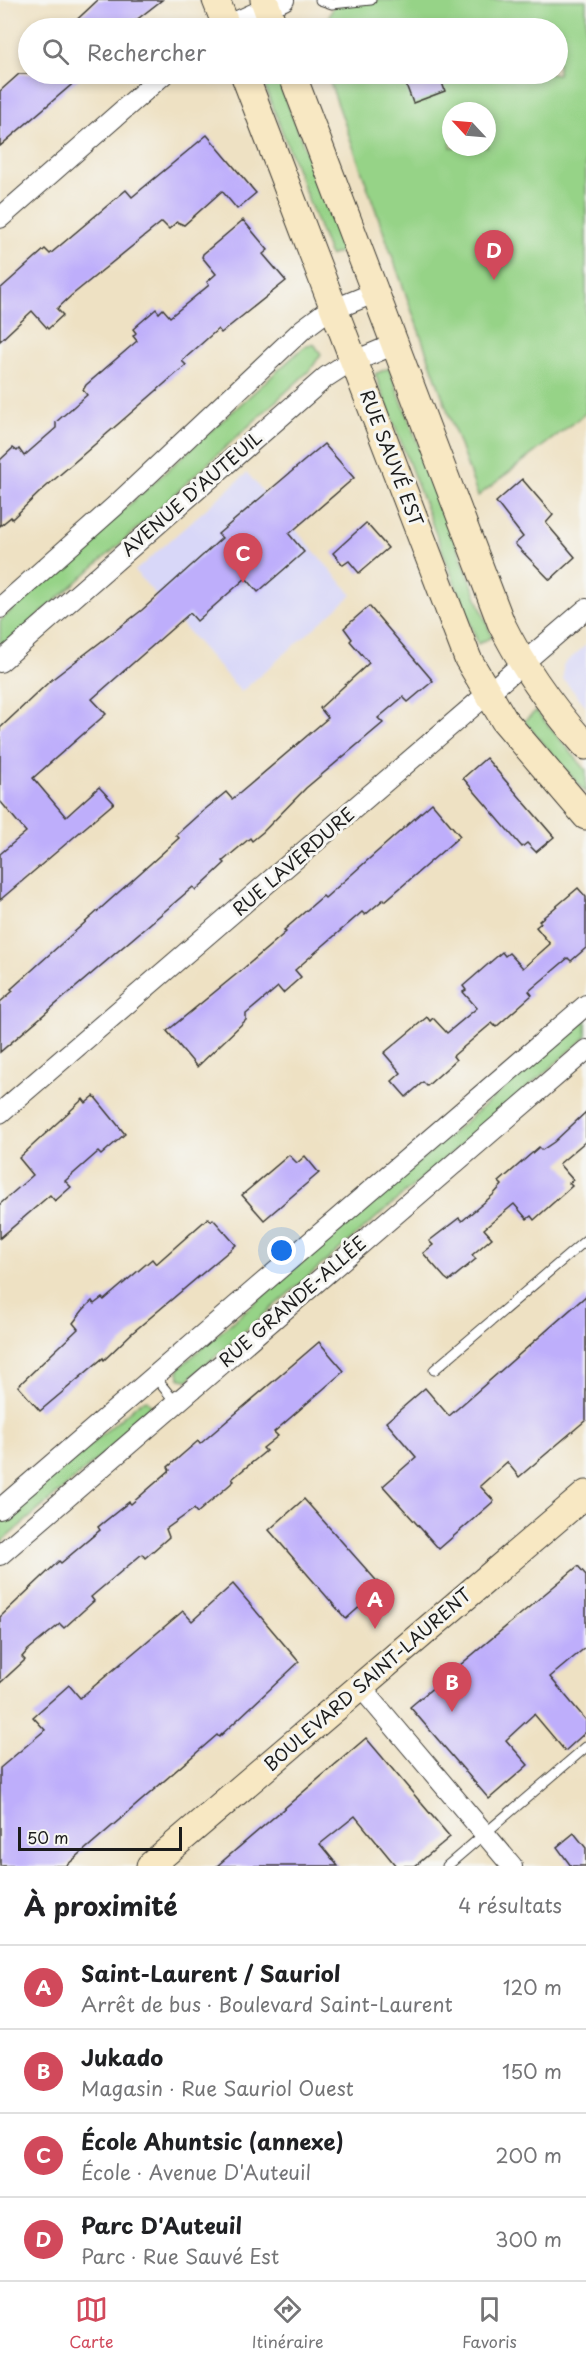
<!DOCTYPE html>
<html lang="fr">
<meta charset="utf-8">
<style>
body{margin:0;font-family:"Playpen Sans",sans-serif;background:#f6f6f6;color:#202124}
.compass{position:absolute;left:442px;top:102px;width:54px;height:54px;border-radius:50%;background:#fff;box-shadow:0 3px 9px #0003;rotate:296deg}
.scale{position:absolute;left:18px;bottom:15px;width:164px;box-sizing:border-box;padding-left:6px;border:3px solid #1c1c1c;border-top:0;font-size:16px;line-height:21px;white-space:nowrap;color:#1c1c1c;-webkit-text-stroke:4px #f6f6f2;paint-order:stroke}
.you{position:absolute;left:282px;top:1251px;width:21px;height:21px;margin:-15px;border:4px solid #fff;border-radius:50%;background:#1a73e8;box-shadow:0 0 0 9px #1a73e833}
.badge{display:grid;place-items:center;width:39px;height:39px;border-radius:50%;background:#d1495b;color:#fff;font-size:20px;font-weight:700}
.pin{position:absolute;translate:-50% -50px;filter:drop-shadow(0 2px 3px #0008)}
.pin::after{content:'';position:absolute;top:32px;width:21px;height:18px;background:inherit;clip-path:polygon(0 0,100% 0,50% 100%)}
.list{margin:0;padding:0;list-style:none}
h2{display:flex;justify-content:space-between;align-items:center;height:78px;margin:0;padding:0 24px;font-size:26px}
h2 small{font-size:20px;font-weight:400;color:#757577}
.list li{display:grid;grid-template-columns:39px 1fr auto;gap:18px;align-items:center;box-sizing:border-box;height:84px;padding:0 24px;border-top:2px solid #e0e0e0}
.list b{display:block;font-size:22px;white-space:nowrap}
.list p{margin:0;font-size:20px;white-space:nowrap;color:#757577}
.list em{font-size:20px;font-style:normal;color:#757577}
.icon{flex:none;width:33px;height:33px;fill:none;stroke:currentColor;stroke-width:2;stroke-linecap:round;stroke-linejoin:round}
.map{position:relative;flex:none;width:586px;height:1866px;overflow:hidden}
.search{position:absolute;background:#fff;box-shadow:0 3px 9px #0003;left:18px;right:18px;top:18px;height:66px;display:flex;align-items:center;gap:15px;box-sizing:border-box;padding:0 21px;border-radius:33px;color:#757577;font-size:22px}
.sheet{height:414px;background:#fff}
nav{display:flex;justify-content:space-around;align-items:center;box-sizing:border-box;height:84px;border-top:2px solid #e0e0e0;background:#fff;font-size:16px;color:#757577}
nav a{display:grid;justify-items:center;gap:3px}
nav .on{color:#d1495b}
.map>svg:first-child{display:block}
.built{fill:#d8d7f8}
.green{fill:#96d387;stroke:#597852;stroke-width:1.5;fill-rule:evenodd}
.building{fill:#beaefb}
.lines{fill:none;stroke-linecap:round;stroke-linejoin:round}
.service-casing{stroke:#3c3a35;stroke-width:11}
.minor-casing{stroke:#3c3a35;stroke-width:22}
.secondary-casing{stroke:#3c3a35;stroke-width:29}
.service{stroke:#fff;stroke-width:9}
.minor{stroke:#fff;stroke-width:20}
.secondary{stroke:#f8e8c3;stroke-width:27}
.labels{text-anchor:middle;stroke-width:6;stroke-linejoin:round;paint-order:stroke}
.street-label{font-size:18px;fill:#1c1c1c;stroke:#f6f6f2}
</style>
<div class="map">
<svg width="586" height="1866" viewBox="0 0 586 1866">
<rect width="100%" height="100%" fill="#f6f6f2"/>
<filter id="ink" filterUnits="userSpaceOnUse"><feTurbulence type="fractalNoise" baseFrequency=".0167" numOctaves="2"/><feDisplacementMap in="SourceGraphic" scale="12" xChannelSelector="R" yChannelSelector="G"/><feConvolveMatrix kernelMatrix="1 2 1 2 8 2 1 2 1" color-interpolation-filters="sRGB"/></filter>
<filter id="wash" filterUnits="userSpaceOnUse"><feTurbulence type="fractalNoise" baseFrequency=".008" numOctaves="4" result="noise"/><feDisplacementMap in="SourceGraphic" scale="24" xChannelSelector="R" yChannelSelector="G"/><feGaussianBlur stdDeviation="1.35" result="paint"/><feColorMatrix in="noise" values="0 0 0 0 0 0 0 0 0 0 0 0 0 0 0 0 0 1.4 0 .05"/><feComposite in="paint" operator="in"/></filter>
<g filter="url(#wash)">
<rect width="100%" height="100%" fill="#eee1c3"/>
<!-- built -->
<g class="built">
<path d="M247,473L352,595L241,692L135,571Z"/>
<path d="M586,645V706L563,679V665Z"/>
</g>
<!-- green -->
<g class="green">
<path d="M337,0H586V413L478,496L327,74H558V28H323ZM451,111H487V147H451Z"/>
<path d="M260,74H276L344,250L330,256Z"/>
<path d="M314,344L321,354L311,369L120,544L0,649V621L304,347Z"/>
<path d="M389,368L492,637L478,644L375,374Z"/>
<path d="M536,711L586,770V793L524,721Z"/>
<path d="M586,1018V1037L188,1380L180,1379L178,1372L180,1367Z"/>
<path d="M147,1400L152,1406L150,1414L0,1543V1523L140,1402Z"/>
</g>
<g id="blocks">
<!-- building -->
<g class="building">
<path d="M98,0H162L126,28H68Z"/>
<path d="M19,74H84L0,146V91Z"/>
<path d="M402,74H439L445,91L413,103Z"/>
<path d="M207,135L256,193L237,209L222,191L184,225L177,222L169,229L162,222L72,295L57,309L63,315L48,329L32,311L0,341V289L45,249L50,254L126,190L132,197Z"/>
<path d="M243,220L268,250L263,254L286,281L221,333L218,329L182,361L186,365L40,492L12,519L11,517L0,526V460L13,448L17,451L19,449L24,456L56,428V422L87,395L83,390L86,385L137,341L133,336L136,333L133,329L156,309L159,313L163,309L170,317L209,285L207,282L216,274L202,257L203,254Z"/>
<path d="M324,444L354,478L289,534L304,552L258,592L246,578L197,621L190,613L92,699L106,714L33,778L66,817L99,787L114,803L0,900V854L26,832L0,801V728L50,681L142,610L222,538L218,534Z"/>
<path d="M522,479L553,515L546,523L575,557L550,580L515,544L523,537L496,502Z"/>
<path d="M366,523L388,548L359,573L349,561L343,565L333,553Z"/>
<path d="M369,606L433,681L408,702L403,697L378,718L383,723L306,788L263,832L252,841L250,838L223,861L225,863L196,890L193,887L0,1052V1002L13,991L11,989L179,838L176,835L197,816L226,792L232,799L240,793L328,718L320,708L369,663L350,641L352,639L344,628Z"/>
<path d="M486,758L554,837L536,852L527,843L522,847L463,778Z"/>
<path d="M432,803L460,836L385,901L384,899L365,915L362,912L295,970L301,977L283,993L278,987L246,1014V1020L197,1067L167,1031L244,968L286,932L284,930L323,896L325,898Z"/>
<path d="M578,888L586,897V948L571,961L568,958L529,991L532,995L496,1027L492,1023L453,1056L456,1060L427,1086L423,1082L406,1097L392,1081L401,1073L384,1053L427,1017L430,1021L433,1018L447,1033L477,1008L463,992L466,990L463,986L502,952L505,956L509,953L523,968L550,944L536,927L541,923L539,921Z"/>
<path d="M94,1096L125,1134L101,1155L98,1152L65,1181L71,1187L55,1201L50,1195L0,1238V1204L33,1175L19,1158L83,1099L86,1103Z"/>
<path d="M586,1112V1141L559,1164L573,1180L569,1183L572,1186L534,1220L531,1216L527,1219L514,1204L484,1229L492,1238L472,1255L476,1259L449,1281L445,1278L423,1253L433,1245L429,1241L459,1218L462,1221L493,1195L502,1185L499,1182L539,1147L542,1150L554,1142Z"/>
<path d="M289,1155L297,1163L305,1156L319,1173L264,1220L242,1195Z"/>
<path d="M208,1218L211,1221L213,1219L236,1245L132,1333L104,1360L103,1358L40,1411L18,1386L78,1329L73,1323L83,1310L92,1301L94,1304L102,1298L104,1300L152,1259L156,1264Z"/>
<path d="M586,1296V1420L519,1477L507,1462L480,1486L494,1501L439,1549L383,1486L416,1457L386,1422L425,1388L449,1416Z"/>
<path d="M319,1342L344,1371L274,1432L278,1436L263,1448L266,1451L232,1479L234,1481L197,1513L194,1509L166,1529L169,1537L145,1558L142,1554L98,1591L91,1597L94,1601L64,1628L60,1624L28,1650L22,1657L25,1660L0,1683V1617L59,1561L61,1563L100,1530L98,1527L129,1502L131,1504L170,1470L168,1467L184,1453L198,1441L200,1444Z"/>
<path d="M304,1499L382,1587L346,1619L269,1530Z"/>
<path d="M578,1566L586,1575V1647L550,1677L586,1720V1732L565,1751L534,1714L506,1740L528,1765L489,1799L410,1707Z"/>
<path d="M233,1584L299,1662L219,1737L217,1735L66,1866H0V1768L45,1730L33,1717L69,1685L80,1698L183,1611L192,1621Z"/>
<path d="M366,1738L450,1837L415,1866H396L355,1816L320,1844L338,1866H217Z"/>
<path d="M574,1833L586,1848V1866H571L557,1847Z"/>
</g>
</g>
</g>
<g filter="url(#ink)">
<use href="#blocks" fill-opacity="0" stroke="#3c3a35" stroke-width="1.5"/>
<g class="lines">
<!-- service casing -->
<g class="service-casing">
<g id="service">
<path d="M320,0L332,4L371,0"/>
<path d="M434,1370L586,1240"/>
<path d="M155,1377L176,1403"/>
<path d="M447,1866L586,1747"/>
</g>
</g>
<!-- minor casing -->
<g class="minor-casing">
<g id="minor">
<path d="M222,28L284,0"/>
<path d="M0,218L164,74"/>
<path d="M0,608L115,506L303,329L323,314L376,292"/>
<path d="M0,662L326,377L343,366L395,344"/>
<path d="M0,1113L586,609"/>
<path d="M0,1509L586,1005"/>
<path d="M0,1555L586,1050"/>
<path d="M360,1686L512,1866"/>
</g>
</g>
<!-- secondary casing -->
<g class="secondary-casing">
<g id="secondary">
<path d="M216,0L227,28"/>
<path d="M264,0L274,28"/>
<path d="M244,74L468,659L504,720L586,816"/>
<path d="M292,74L501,623C523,668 553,709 586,746"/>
<path d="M150,1866L586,1494"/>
</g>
</g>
<!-- service -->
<use href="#service" class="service"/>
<!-- minor -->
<use href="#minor" class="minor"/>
<!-- secondary -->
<use href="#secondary" class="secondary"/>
</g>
</g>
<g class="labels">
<!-- street labels -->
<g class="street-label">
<text transform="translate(391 458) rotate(69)" y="6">RUE SAUVÉ EST</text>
<text transform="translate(192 494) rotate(-41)" y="6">AVENUE D'AUTEUIL</text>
<text transform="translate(294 862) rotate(-41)" y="6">RUE LAVERDURE</text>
<text transform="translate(293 1302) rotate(-41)" y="6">RUE GRANDE-ALLÉE</text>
<text transform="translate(368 1680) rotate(-41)" y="6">BOULEVARD SAINT-LAURENT</text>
</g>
</g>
</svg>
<svg class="compass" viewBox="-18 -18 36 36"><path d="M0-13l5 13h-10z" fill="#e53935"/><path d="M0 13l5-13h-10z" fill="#757577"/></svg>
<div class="scale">50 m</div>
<div class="you"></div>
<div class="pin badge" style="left:375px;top:1629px">A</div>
<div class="pin badge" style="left:452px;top:1712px">B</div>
<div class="pin badge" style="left:243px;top:583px">C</div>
<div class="pin badge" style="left:494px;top:280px">D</div>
<div class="search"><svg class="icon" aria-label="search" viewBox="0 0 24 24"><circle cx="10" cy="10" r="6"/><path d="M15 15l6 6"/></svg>Rechercher</div>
</div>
<section class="sheet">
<h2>À proximité<small>4 résultats</small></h2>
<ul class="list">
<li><span class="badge">A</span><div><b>Saint-Laurent / Sauriol</b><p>Arrêt de bus · Boulevard Saint-Laurent</p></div><em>120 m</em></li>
<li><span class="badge">B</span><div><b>Jukado</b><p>Magasin · Rue Sauriol Ouest</p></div><em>150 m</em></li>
<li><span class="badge">C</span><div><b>École Ahuntsic (annexe)</b><p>École · Avenue D'Auteuil</p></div><em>200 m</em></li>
<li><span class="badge">D</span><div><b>Parc D'Auteuil</b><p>Parc · Rue Sauvé Est</p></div><em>300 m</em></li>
</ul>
</section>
<nav>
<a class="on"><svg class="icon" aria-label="map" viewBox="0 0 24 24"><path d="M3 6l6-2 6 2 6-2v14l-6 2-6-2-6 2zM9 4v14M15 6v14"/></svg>Carte</a>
<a><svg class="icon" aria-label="directions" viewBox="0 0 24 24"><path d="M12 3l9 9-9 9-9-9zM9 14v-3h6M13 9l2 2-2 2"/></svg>Itinéraire</a>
<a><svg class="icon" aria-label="saved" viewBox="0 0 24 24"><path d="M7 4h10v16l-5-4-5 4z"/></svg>Favoris</a>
</nav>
